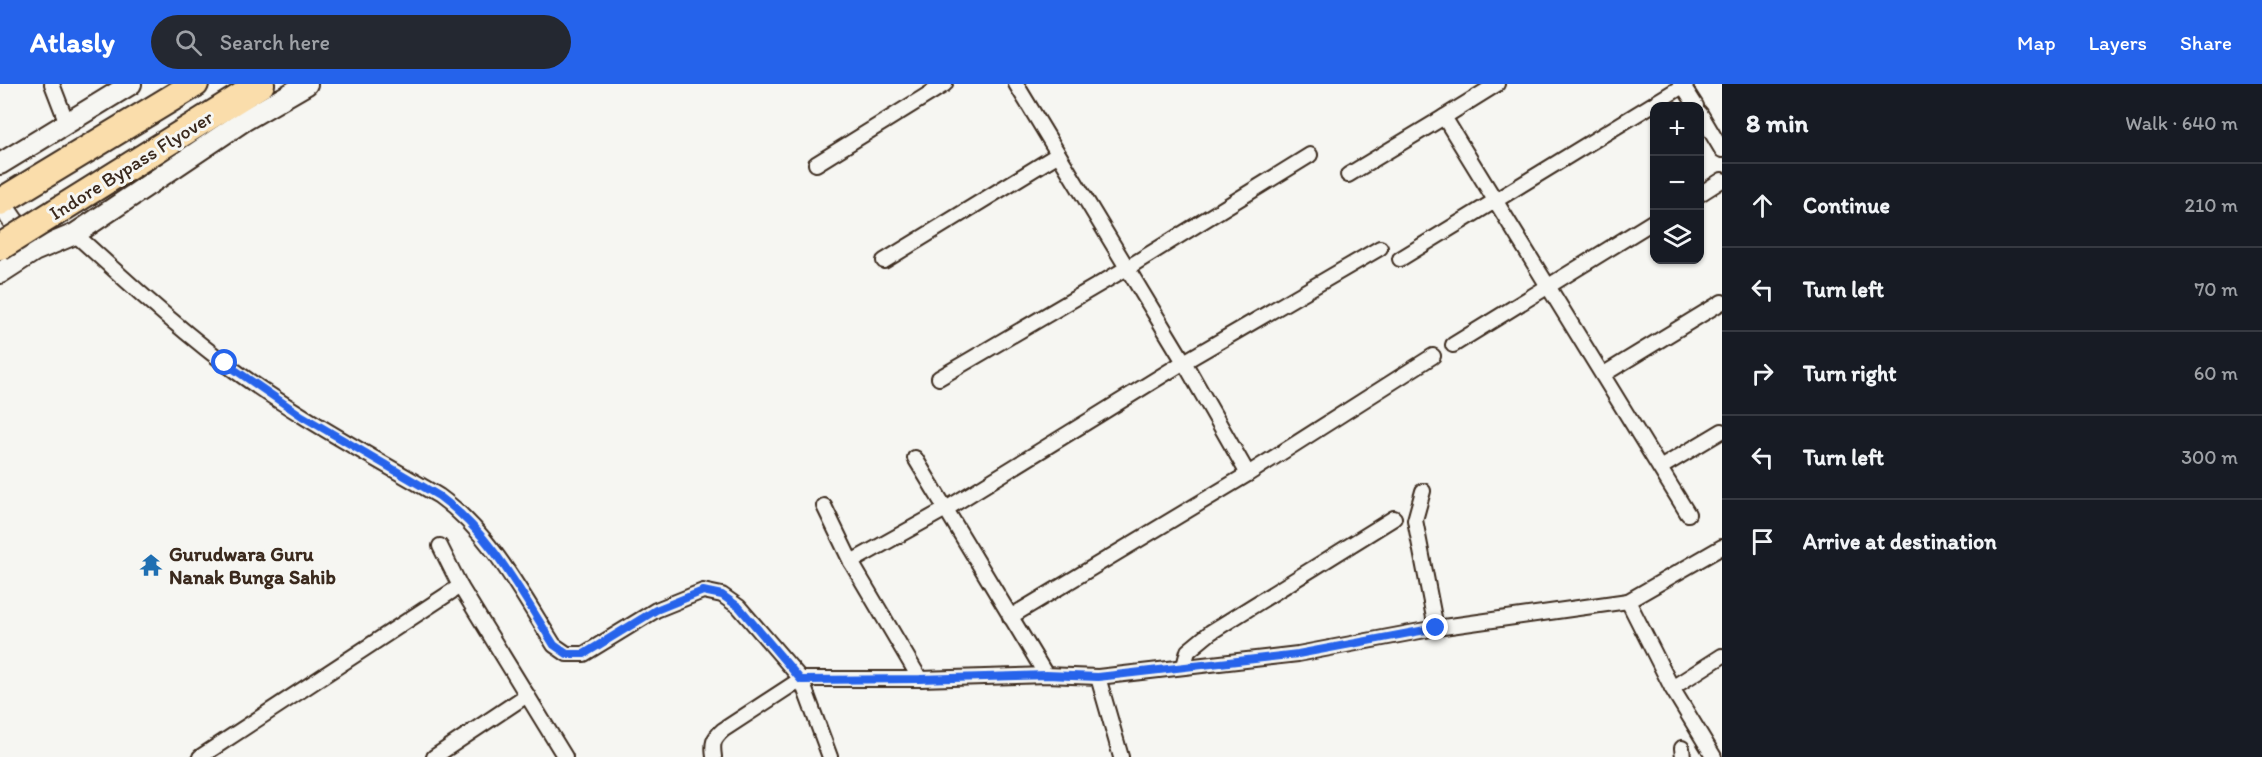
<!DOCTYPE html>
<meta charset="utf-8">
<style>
body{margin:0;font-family:Itim,sans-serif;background:#242831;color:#f1f3f6}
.controls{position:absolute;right:18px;top:18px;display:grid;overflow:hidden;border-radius:12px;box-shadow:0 2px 4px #0004}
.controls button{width:54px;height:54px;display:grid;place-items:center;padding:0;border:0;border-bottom:2px solid #363941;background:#171b24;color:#f1f3f6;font:30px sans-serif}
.stop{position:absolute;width:18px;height:18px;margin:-14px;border:4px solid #2563eb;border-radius:50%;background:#fff}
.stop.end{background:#2563eb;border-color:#fff;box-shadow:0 2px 6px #0008}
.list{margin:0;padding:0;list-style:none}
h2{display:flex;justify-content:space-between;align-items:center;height:78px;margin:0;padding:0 24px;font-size:26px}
h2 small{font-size:20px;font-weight:400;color:#9ea1a6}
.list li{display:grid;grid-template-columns:39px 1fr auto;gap:18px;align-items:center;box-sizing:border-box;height:84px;padding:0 24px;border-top:2px solid #363941}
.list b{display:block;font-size:22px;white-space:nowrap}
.list em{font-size:20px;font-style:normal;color:#9ea1a6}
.icon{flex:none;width:33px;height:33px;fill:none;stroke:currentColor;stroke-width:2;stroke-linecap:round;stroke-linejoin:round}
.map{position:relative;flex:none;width:1722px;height:673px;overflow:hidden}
header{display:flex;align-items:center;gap:36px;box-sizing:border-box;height:84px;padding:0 30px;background:#2563eb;color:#fff}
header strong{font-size:28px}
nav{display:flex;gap:33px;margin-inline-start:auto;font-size:21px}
.search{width:420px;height:54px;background:#242831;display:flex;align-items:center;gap:15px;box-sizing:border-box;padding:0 21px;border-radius:33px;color:#9ea1a6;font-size:22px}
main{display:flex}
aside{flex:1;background:#171b24}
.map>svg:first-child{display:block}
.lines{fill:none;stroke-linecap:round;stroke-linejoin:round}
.street-casing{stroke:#3b2a1e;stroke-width:18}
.secondary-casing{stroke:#3b2a1e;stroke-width:24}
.highway-casing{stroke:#3b2a1e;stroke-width:30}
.street{stroke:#f6f6f2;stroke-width:14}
.secondary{stroke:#f6f6f2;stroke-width:20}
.highway{stroke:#faddab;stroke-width:26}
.highway-bridge-casing{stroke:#3b2a1e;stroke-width:30;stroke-linecap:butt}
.highway-bridge{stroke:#faddab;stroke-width:26}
.route{stroke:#2563eb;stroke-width:8}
.labels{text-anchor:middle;stroke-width:6;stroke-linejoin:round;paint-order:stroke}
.street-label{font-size:20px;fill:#3b2a1e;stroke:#f6f6f2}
.poi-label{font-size:20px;font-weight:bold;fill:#3b2a1e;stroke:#f6f6f2;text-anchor:start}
</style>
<header>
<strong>Atlasly</strong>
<div class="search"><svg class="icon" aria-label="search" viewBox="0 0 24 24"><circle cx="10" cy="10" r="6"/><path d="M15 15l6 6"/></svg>Search here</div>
<nav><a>Map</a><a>Layers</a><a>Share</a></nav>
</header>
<main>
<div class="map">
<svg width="1722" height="673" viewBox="0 0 1722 673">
<rect width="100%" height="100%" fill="#f6f6f2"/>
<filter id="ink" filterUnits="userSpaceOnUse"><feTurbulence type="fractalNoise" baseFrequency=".0167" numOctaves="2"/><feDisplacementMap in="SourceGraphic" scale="12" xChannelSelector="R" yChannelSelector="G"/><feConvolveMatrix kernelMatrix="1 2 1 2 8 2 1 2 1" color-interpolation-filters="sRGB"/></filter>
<g filter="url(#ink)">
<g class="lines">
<!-- street casing -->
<g class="street-casing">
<g id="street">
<path d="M52,0L67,39"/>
<path d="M1016,0L1184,278L1248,390"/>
<path d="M1497,0L1444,33L1688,430"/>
<path d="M1682,0L1696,22"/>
<path d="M1700,29L1722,66"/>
<path d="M816,80L945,0"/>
<path d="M1348,91L1444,33"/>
<path d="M1700,110L1722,96"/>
<path d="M75,150C123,194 171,238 223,278C291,329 366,369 439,412C491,450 520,507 554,561L567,570H584L656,526L703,507L722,511L739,523L801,595H920L1046,591L1098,593L1298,570L1436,544L1628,517L1722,463"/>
<path d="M1400,175L1686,0"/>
<path d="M884,177L1057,71"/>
<path d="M1453,261L1654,137"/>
<path d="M1604,290L1722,218"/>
<path d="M939,294L1127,184L1310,71"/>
<path d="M915,374L1046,591"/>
<path d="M1660,384L1722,347"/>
<path d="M1423,407L1415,436L1436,544"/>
<path d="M824,422L851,478L920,595"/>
<path d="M440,462L460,502L565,673"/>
<path d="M851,478L946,425L1184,278L1380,164"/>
<path d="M1628,517L1672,604L1714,673"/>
<path d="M1010,533L1248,390L1433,272"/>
<path d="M1184,582L1188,567L1211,548L1394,434"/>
<path d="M1098,593L1121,673"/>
<path d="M1672,604L1722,572"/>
<path d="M1682,664L1683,673"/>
<path d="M200,673L460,502"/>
<path d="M434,673L527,611"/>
<path d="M714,673C712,659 713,655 723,646L801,595L830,673"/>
</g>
</g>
<!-- secondary casing -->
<g class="secondary-casing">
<g id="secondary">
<path d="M0,80L131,0"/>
<path d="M0,118L29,160"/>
<path d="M0,189L34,167L75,150L245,36L307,0"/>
</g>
</g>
<!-- highway casing -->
<g class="highway-casing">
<g id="highway">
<path d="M0,118L195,0"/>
<path d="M56,128L261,0"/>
</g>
</g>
<!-- street -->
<use href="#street" class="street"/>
<!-- secondary -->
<use href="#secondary" class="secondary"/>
<!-- highway -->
<use href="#highway" class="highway"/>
<!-- highway-bridge casing -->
<g class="highway-bridge-casing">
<path id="highway-bridge" d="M0,163L56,128"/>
</g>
<!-- highway-bridge -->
<use href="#highway-bridge" class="highway-bridge"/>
</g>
</g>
<g class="lines" filter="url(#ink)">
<!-- route -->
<path class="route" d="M225,279L302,332L439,412C491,450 520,507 554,561L567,570H584L656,526L703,507L722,511L739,523L801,596L920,595L1046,591L1098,593L1298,570L1436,544"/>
</g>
<!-- icons -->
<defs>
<g id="temple-bare" transform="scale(1.8)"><path d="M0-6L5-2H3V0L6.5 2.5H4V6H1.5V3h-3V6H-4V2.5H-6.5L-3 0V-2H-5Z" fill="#1f6fb2" stroke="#f6f6f2" stroke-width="2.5" paint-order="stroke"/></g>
</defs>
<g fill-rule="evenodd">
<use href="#temple-bare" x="151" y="481"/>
</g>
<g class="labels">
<!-- street labels -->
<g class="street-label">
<text transform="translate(131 81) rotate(-32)" y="7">Indore Bypass Flyover</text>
</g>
<!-- poi labels -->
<g class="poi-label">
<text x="169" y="477">Gurudwara Guru<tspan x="169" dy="23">Nanak Bunga Sahib</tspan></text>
</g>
</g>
</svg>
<div class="controls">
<button>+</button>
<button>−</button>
<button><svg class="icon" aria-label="layers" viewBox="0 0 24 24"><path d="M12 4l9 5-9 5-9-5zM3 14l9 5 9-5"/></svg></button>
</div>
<div class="stop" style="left:225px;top:279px"></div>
<div class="stop end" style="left:1436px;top:544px"></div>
</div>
<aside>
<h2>8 min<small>Walk · 640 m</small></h2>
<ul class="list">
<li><svg class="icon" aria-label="ahead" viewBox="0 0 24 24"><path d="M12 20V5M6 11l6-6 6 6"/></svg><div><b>Continue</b></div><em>210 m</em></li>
<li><svg class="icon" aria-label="left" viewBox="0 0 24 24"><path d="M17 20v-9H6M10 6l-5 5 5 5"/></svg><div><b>Turn left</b></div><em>70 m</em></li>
<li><svg class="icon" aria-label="right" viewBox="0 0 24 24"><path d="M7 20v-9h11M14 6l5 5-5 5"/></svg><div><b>Turn right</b></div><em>60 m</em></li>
<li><svg class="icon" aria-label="left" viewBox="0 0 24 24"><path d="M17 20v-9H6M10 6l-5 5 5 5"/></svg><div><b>Turn left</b></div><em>300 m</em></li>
<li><svg class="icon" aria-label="arrive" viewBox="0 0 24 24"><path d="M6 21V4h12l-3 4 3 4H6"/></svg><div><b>Arrive at destination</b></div></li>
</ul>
</aside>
</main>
